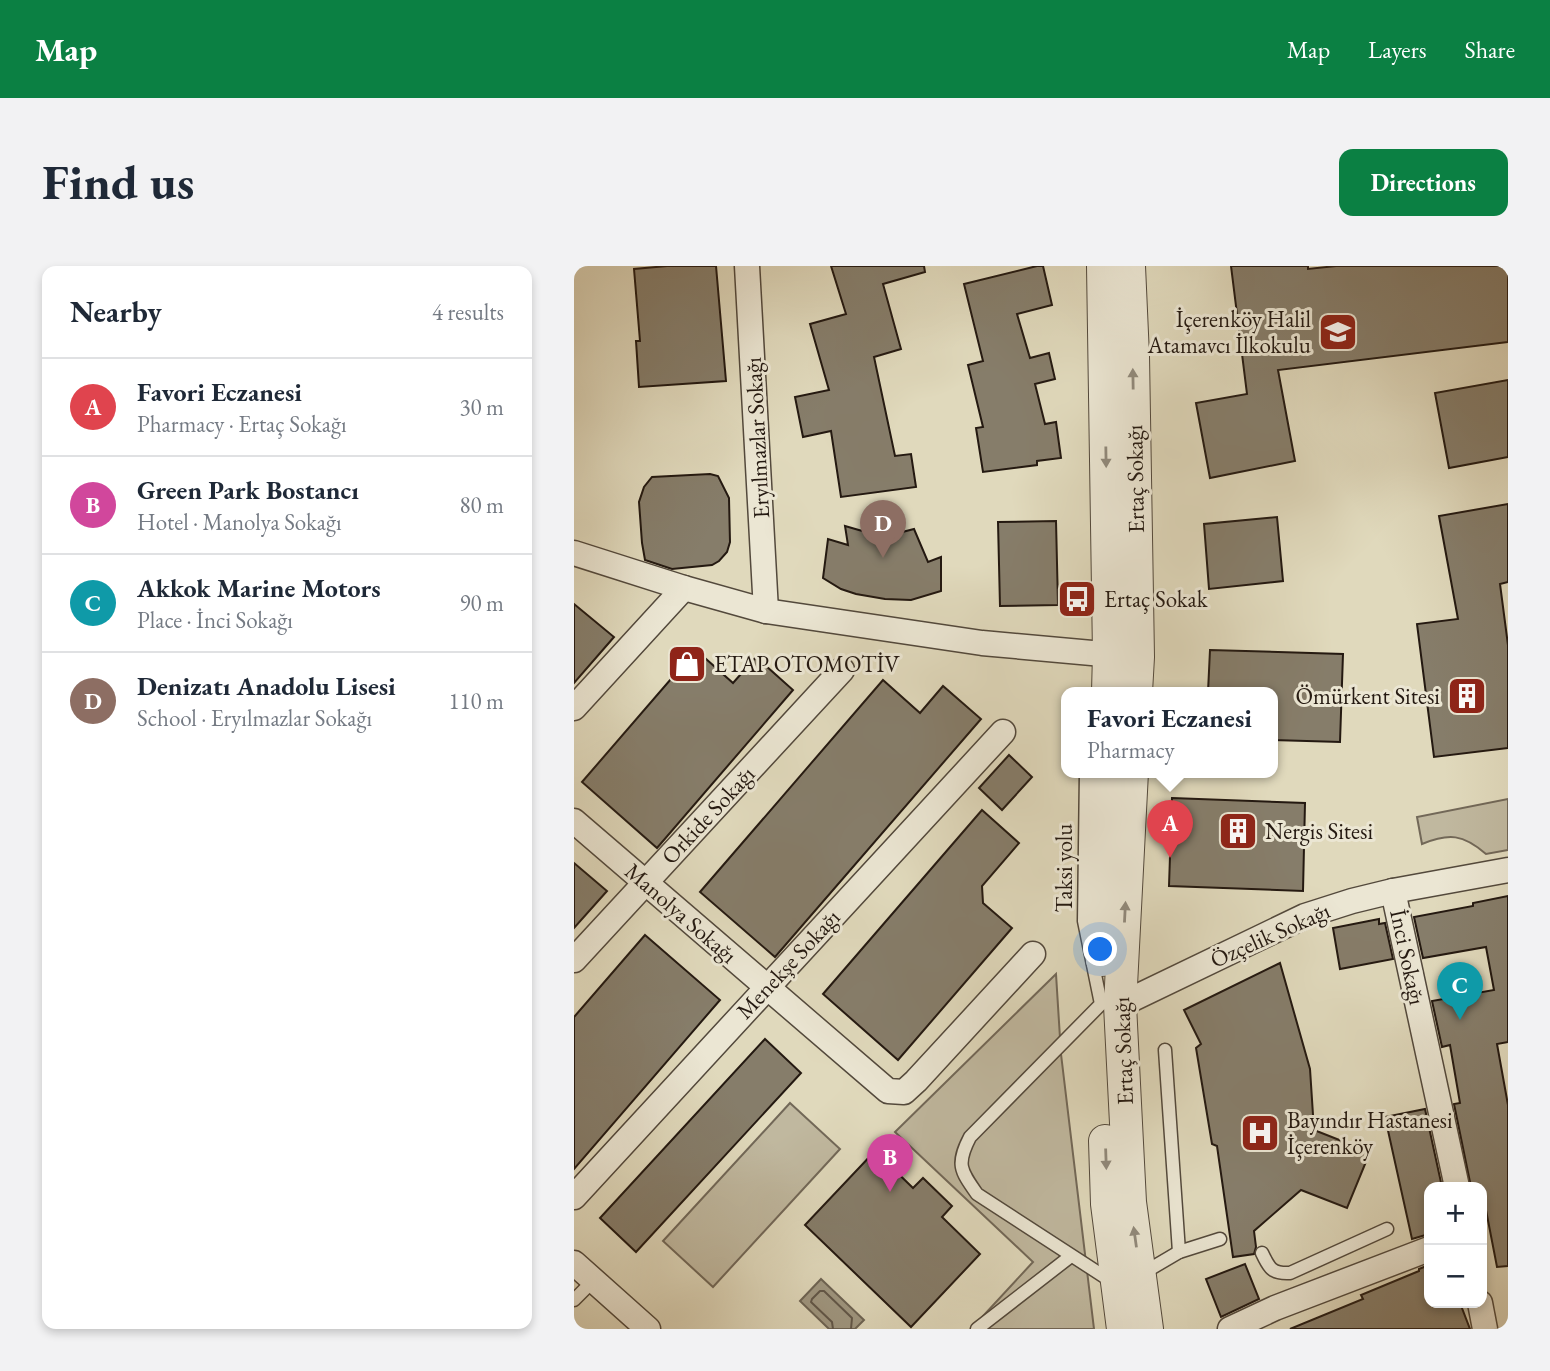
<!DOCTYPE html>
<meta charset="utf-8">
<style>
body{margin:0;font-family:"EB Garamond",serif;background:#f2f2f3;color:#1f2937}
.controls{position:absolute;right:21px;bottom:21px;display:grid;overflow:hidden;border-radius:14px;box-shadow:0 4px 10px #0003}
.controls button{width:63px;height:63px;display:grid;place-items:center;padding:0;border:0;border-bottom:2px solid #e0e1e3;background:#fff;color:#1f2937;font:35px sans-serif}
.you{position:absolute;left:527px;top:684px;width:24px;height:24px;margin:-18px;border:5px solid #fff;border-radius:50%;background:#1a73e8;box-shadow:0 0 0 10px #1a73e833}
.badge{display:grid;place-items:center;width:46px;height:46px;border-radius:50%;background:#0b8043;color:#fff;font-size:23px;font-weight:700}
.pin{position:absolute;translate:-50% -58px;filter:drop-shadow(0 2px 4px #0008)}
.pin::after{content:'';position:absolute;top:37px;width:24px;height:21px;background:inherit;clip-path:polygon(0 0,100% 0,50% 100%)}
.popup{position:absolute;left:487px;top:421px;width:217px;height:91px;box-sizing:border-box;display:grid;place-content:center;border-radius:14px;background:#fff;filter:drop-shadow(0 2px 5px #0005);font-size:23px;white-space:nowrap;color:#747a83}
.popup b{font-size:26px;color:#1f2937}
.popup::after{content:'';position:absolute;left:50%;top:100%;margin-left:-14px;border:14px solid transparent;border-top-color:#fff}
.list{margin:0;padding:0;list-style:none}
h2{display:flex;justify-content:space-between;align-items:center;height:91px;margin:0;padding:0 28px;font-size:30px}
h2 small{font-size:23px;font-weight:400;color:#747a83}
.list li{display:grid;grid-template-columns:46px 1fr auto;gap:21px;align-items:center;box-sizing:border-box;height:98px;padding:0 28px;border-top:2px solid #e0e1e3}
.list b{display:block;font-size:26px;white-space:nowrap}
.list p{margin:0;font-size:23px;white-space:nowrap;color:#747a83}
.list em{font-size:23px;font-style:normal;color:#747a83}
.map{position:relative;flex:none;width:934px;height:1063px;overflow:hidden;border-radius:14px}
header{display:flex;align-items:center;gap:42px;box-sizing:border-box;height:98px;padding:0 35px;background:#0b8043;color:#fff}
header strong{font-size:33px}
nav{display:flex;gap:38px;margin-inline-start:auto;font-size:24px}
.intro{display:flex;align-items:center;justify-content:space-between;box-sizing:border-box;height:168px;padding:0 42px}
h1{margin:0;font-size:49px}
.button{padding:18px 32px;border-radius:14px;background:#0b8043;color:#fff;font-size:24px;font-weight:700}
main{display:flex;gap:42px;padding:0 42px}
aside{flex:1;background:#fff;border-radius:14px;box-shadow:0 4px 10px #0003}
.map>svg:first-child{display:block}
.green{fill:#c0b89f;stroke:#726858;stroke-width:2}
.water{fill:#a09882;stroke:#6e6555;stroke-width:2}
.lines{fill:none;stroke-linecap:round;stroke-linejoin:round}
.shore{stroke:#62584a;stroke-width:2}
.building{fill:#867d6a;stroke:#241911;stroke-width:2}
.service-casing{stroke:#53493c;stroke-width:15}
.minor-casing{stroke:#53493c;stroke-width:27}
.tertiary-casing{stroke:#53493c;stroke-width:34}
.service{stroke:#ebe6d3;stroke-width:12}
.minor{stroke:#ebe6d3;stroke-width:24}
.tertiary{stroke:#ebe6d3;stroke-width:32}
.oneway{fill:#918a7c}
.labels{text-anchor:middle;stroke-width:6;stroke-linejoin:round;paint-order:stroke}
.poi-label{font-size:23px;fill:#241911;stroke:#ebe6d3;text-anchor:start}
.street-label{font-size:23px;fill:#241911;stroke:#ebe6d3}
</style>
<header>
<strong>Map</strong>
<nav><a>Map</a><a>Layers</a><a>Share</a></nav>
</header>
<div class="intro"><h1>Find us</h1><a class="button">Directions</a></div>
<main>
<aside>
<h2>Nearby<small>4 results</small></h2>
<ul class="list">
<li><span class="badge" style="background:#e0444e">A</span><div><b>Favori Eczanesi</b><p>Pharmacy · Ertaç Sokağı</p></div><em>30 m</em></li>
<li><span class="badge" style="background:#d1479c">B</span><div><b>Green Park Bostancı</b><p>Hotel · Manolya Sokağı</p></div><em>80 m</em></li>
<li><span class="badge" style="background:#0f9aa8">C</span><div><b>Akkok Marine Motors</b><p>Place · İnci Sokağı</p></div><em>90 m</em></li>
<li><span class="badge" style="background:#8d6e63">D</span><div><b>Denizatı Anadolu Lisesi</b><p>School · Eryılmazlar Sokağı</p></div><em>110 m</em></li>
</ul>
</aside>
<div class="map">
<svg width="934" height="1063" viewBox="0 0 934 1063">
<rect width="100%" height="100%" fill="#e0d9bc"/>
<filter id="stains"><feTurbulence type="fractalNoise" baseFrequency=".00286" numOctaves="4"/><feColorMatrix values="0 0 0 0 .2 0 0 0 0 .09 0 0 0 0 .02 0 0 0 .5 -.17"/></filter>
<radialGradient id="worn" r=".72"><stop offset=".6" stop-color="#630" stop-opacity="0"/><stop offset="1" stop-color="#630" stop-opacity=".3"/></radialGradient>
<!-- green -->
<g class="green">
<path d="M934,533V584L912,588C889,568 875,567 848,578L843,551Z"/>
<path d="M482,708L487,788L520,1063H397L459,996L321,866Z"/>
<path d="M216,837L266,883L139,1021L89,975Z"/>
</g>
<!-- water -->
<path class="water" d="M247,1013L290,1054L281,1063H255L226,1035Z"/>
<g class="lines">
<!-- shore -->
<path class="shore" d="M259,1063L258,1056L237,1036L238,1033L246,1025H250L278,1052L277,1063"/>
</g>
<!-- building -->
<g class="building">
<path d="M93,0H142L152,115L65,121L62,75H66L60,3Z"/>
<path d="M257,0H350L351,6L309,18L327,83L300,91L321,190L337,188L342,221L267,231L257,165L229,171L221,131L255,124L236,58L272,48Z"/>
<path d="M463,0H469L478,39L443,48L456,92L475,87L481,113L461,118L471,158L482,156L487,192L463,195V199L409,206L402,162L409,161L394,99L409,95L390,18Z"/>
<path d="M657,0H734V3L762,0H934V76L704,104L721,195L636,212L622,137L673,128Z"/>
<path d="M934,114V191L875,202L861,127Z"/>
<path d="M136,208L144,210L155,232L156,276L153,286L145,295L138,299L98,303L71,294L68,277L65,236L70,221L78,211Z"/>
<path d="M934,238V316L926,318L934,379V482L860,491L843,358L884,353L865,250Z"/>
<path d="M703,251L709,315L635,323L630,258Z"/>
<path d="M482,255L484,339L426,340L424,256Z"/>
<path d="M271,260L309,271L340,263L354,296L367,291V325L337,334L311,333L282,328L267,323L249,312L254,273L274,279Z"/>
<path d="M0,338L40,371L0,417Z"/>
<path d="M122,384L159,417L182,391L219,424L83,582L8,516Z"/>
<path d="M636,384L769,388L766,476L699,474V426H634Z"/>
<path d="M309,414L346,447L369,420L407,453L201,691L126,626Z"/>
<path d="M435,489L458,511L428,544L405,522Z"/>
<path d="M598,532L731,537L729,625L595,620Z"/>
<path d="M408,544L445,577L408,620L409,637L438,662L324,794L249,728Z"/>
<path d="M0,597L33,625L0,662Z"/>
<path d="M934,630V776L923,778L934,839V1000L923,1001L911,939H908V921H897L880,838L886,837L876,779L868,781L858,735L920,724L912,681L849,692L840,651L899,640V637Z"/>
<path d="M805,653V658L811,657L819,693L766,703L759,662Z"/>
<path d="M71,669L146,734L0,903V751Z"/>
<path d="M706,697L736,803L740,864L796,886L773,942L727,924L680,965L682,981L680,988L659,991L643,880L638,878L622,782L627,778L610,744Z"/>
<path d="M191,773L227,807L62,986L26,952Z"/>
<path d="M851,843L868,921H855V968L838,973L811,851Z"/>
<path d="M301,885L339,922L349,912L378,940L368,951L406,988L337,1061L231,959Z"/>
<path d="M671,998L685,1033L647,1051L632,1013Z"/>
<path d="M855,999V1037H886L896,1063H716L789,1033L787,1029L845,1005V1003Z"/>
</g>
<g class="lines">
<!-- service casing -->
<g class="service-casing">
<g id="service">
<path d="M512,506L510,655L527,738L396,871C382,898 386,904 403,928L540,1017"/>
<path d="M591,784L605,986"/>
<path d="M688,987C695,1002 698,1008 716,1007L813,963"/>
<path d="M566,1009L605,986L646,973"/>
<path d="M0,1034L20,1014"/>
<path d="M403,1063L497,990"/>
</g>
</g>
<!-- minor casing -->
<g class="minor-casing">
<g id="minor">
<path d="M173,0L192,345"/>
<path d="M0,287L110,322L192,345L408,377L551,390"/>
<path d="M0,442L110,322"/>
<path d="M0,555L314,825L330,826L342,815L459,688"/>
<path d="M819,625L883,921"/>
<path d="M0,694L268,404"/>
<path d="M546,739L731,650L778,635L819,625L934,604"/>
<path d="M0,931L429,466"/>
<path d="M0,997L74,1063"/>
<path d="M906,1037L911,1063"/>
<path d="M656,1063L701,1042L855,983"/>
</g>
</g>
<!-- tertiary casing -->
<g class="tertiary-casing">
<g id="tertiary">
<path d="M529,0L535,388L534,426"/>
<path d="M555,0L559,90L564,391L562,426"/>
<path d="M558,506L546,739L556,936L573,1063"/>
<path d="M528,694L532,506"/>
<path d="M531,875L533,938L549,1063"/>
</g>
</g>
<!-- service -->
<use href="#service" class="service"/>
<!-- minor -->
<use href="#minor" class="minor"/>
<!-- tertiary -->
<use href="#tertiary" class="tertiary"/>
</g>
<!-- one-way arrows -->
<defs><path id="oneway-solid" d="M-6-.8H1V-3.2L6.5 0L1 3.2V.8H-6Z" transform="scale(1.75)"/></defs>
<g class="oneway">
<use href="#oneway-solid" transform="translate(559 113) rotate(-91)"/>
<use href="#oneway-solid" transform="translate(532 191) rotate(89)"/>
<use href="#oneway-solid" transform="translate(551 646) rotate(-87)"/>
<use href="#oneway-solid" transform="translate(532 893) rotate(88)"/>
<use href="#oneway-solid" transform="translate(561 971) rotate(-98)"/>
</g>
<!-- icons -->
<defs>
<g id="school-square" transform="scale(2.0125)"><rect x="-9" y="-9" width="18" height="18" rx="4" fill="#8f2418" stroke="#ebe6d3"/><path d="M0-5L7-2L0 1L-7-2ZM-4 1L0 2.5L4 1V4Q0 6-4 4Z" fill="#fff"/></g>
<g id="bus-square" transform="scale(2.0125)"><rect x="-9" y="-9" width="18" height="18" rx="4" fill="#8f2418" stroke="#ebe6d3"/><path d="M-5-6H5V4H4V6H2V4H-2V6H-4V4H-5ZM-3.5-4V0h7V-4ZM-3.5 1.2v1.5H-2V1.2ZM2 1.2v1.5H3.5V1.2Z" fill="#fff"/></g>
<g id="shop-square" transform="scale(2.0125)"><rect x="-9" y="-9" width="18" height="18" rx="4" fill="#8f2418" stroke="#ebe6d3"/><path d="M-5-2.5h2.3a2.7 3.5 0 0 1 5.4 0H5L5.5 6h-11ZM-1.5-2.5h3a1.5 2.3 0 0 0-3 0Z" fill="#fff"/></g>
<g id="building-square" transform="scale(2.0125)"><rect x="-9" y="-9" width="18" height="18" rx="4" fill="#8f2418" stroke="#ebe6d3"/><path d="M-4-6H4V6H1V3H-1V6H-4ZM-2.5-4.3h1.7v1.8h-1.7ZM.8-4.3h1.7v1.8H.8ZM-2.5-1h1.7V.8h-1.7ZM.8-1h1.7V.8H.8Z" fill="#fff"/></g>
<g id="hospital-square" transform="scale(2.0125)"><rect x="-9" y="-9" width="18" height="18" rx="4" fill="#8f2418" stroke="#ebe6d3"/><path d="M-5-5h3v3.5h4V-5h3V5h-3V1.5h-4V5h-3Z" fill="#fff"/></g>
</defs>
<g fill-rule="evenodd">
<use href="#school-square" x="764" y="66"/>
<use href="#bus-square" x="503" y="333"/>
<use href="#shop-square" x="113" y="398"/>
<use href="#building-square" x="893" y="430"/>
<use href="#building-square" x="664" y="565"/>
<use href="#hospital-square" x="686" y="867"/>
</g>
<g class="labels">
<!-- poi labels -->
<g class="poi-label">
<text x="737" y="61" text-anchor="end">İçerenköy Halil<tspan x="737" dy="26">Atamavcı İlkokulu</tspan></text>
<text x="530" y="341">Ertaç Sokak</text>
<text x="140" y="406">ETAP OTOMOTİV</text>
<text x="866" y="438" text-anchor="end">Ömürkent Sitesi</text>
<text x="691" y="573">Nergis Sitesi</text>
<text x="713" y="862">Bayındır Hastanesi<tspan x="713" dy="26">İçerenköy</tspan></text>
</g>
<!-- street labels -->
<g class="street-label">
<text transform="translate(183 172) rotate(-93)" y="8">Eryılmazlar Sokağı</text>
<text transform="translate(561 213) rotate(-91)" y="8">Ertaç Sokağı</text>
<text transform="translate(134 549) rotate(-47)" y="8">Orkide Sokağı</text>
<text transform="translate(490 602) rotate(-90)" y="8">Taksi yolu</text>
<text transform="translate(107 647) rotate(41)" y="8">Manolya Sokağı</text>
<text transform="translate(696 669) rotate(-24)" y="8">Özçelik Sokağı</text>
<text transform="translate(834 691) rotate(78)" y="8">İnci Sokağı</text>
<text transform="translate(214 698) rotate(-47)" y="8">Menekşe Sokağı</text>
<text transform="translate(549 785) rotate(-92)" y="8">Ertaç Sokağı</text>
</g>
</g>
<rect width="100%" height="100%" filter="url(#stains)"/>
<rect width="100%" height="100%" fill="url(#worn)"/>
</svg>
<div class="controls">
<button>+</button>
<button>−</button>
</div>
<div class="you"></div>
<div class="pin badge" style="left:596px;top:592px;background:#e0444e">A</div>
<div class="popup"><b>Favori Eczanesi</b>Pharmacy</div>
<div class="pin badge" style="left:316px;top:926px;background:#d1479c">B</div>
<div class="pin badge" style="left:886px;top:754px;background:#0f9aa8">C</div>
<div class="pin badge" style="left:309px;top:292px;background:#8d6e63">D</div>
</div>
</main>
